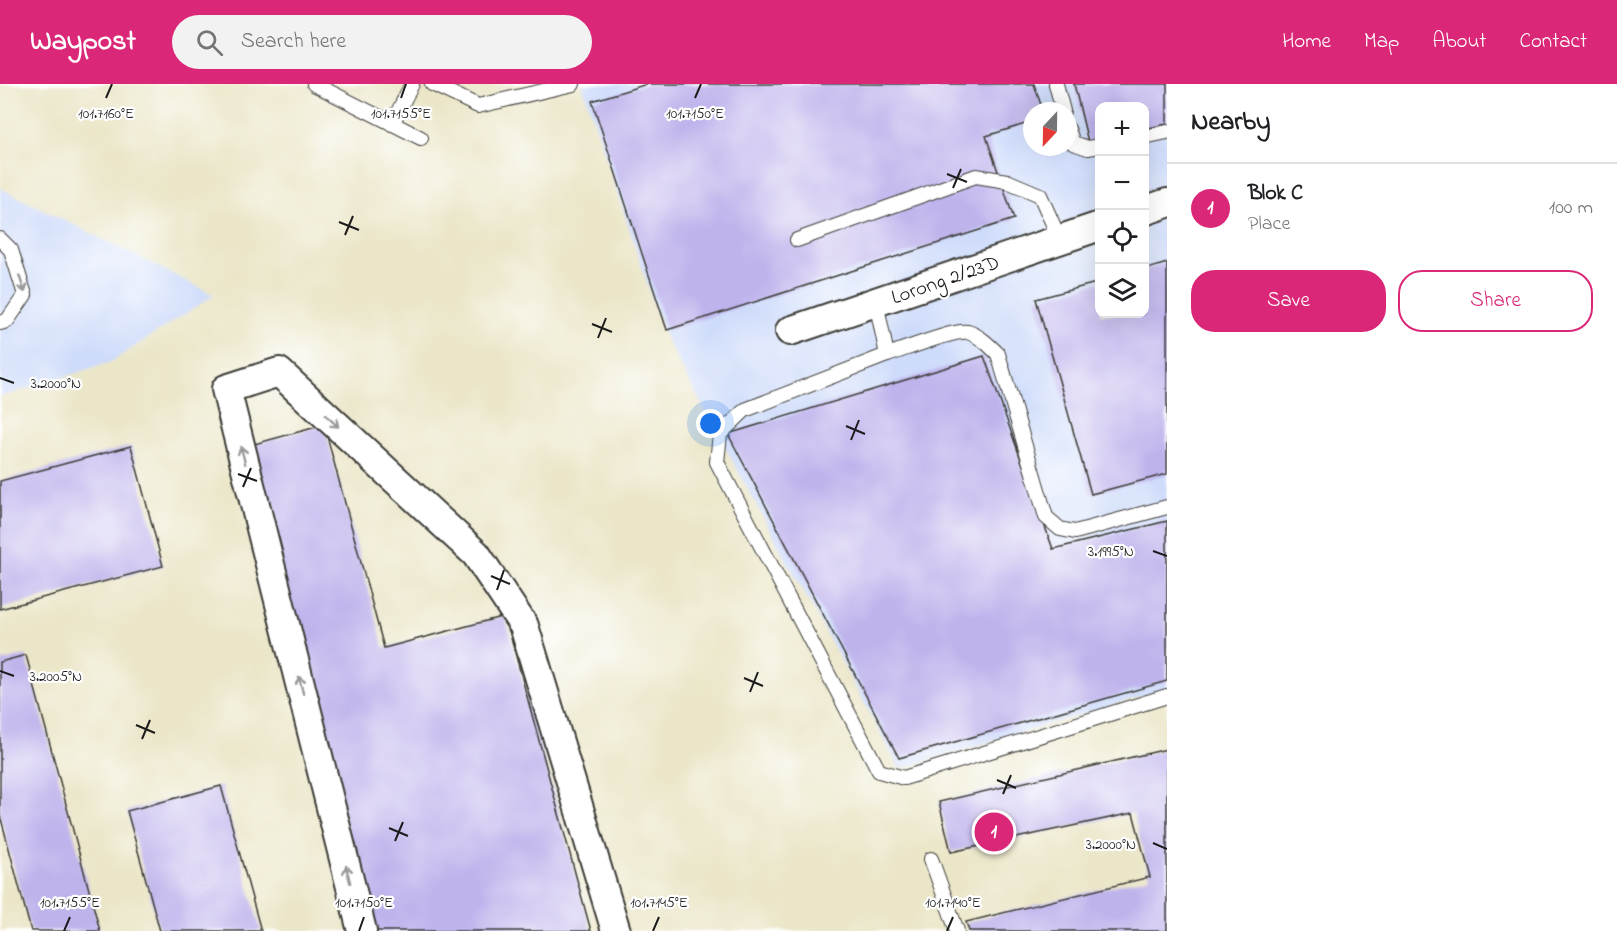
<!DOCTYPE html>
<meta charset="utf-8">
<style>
body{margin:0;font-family:"Indie Flower",sans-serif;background:#f2f2f2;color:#202124}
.controls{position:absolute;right:18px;top:18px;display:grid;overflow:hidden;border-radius:12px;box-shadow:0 6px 24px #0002}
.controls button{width:54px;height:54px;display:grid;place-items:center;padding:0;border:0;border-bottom:2px solid #e0e0e0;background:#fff;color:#202124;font:30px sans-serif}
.compass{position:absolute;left:1023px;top:18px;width:54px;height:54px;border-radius:50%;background:#fff;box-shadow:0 6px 24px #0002;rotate:202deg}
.you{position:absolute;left:711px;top:340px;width:21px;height:21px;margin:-15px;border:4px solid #fff;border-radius:50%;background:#1a73e8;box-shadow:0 0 0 9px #1a73e833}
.badge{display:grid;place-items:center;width:39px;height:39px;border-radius:50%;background:#db2777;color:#fff;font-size:20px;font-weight:700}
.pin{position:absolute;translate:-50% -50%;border:3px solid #fff;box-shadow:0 2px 6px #0006}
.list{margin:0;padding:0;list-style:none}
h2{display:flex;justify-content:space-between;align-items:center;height:78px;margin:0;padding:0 24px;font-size:26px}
h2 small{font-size:20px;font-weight:400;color:#757577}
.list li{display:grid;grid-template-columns:39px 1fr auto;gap:18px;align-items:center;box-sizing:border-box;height:90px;padding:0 24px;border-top:2px solid #e0e0e0}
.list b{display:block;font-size:22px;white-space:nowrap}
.list p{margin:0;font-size:20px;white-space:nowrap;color:#757577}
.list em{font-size:20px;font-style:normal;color:#757577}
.actions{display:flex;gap:12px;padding:18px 24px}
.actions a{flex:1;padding:14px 0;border:2px solid #db2777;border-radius:24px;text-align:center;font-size:21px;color:#db2777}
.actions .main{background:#db2777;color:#fff}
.icon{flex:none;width:33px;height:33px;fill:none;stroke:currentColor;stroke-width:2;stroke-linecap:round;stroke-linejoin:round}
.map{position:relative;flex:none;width:1167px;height:847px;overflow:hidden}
header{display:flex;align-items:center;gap:36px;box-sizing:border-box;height:84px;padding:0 30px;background:#db2777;color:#fff}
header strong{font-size:28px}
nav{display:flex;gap:33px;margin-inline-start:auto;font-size:21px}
.search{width:420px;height:54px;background:#f2f2f2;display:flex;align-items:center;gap:15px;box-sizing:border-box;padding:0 21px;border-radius:33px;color:#757577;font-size:22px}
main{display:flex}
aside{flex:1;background:#fff}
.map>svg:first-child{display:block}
.built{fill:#cedbfa;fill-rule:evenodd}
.building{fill:#bfb3ec}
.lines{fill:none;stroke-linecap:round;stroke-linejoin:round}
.service-casing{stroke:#3b3a36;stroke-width:16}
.minor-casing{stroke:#3b3a36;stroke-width:32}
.service{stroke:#fff;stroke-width:14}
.minor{stroke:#fff;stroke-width:28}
.oneway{stroke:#999}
.ticks{fill:none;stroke:#1c1c1c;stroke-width:2}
.labels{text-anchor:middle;stroke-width:4.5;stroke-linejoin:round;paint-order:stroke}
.street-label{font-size:21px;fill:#1c1c1c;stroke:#fff}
.ticks-label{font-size:15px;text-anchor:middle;fill:#1c1c1c;stroke:#fff;stroke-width:4.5;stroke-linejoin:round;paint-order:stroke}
</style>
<header>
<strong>Waypost</strong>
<div class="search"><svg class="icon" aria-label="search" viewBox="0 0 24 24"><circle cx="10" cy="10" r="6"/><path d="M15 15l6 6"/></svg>Search here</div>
<nav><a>Home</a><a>Map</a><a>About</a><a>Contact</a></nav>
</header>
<main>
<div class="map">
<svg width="1167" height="847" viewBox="0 0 1167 847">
<rect width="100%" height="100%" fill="#fff"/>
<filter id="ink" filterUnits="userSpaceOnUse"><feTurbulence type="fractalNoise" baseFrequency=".0167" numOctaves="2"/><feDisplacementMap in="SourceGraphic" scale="12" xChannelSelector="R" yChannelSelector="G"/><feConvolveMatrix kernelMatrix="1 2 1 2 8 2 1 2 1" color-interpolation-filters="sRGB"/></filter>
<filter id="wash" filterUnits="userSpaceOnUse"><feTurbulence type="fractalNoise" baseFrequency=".008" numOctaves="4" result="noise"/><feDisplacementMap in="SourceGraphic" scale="24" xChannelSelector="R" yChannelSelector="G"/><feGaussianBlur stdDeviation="1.35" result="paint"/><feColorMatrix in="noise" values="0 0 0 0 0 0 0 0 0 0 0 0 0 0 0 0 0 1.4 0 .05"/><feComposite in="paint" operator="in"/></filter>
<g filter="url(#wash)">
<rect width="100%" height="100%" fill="#ebe6c8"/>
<!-- built -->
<g class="built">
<path d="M582,0H1167V605L900,685L664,251ZM1100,22H1144V230H1100ZM1032,27H1068V63H1032Z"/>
<path d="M0,104L214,211L111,278L0,313Z"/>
</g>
<g id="blocks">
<!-- building -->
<g class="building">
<path d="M647,0H1034L1043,27H1032V38L986,52L1014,135L667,246L592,17Z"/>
<path d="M1074,0H1167V40L1144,45V22H1100V56L1088,58Z"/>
<path d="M1167,179V390L1091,410L1036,215L1100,198V230H1144V186Z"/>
<path d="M984,272L1053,465L1167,437V597L899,674L728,350Z"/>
<path d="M324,341L384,564L505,532L591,847H374L243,363Z"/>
<path d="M131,362L163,482L0,525V397Z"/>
<path d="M26,571L100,847H31L0,731V578Z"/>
<path d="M1167,665V847H969L966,838L1150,793L1133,729L951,768L939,718Z"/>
<path d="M221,702L261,847H160L127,727Z"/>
</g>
</g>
</g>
<g filter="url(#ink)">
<use href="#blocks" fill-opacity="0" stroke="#3b3a36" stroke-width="1.5"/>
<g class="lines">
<!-- service casing -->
<g class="service-casing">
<g id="service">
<path d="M314,0L421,54"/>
<path d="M432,0L478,22L573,0"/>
<path d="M1056,0L1063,27"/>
<path d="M392,40L412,0"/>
<path d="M1068,45L1073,59L1088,64L1100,62"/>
<path d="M1144,53L1167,48"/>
<path d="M0,155L11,166L25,211L7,237L0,239"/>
<path d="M797,156L976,92L1007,97L1040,111L1060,156"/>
<path d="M876,218L887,271L745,326L720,350L717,378L879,687L904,694L1167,612"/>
<path d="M887,271C903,266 955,245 968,248C980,252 989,261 998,270L1046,433L1060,445L1075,448L1167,423"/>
<path d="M931,775L957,847"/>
</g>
</g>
<!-- minor casing -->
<g class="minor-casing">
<g id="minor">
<path d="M1144,127L1167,119"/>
<path d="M790,247L1100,142"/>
<path d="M362,847L226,305L279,288L476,470L524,542L616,847"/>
</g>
</g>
<!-- service -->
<use href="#service" class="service"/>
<!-- minor -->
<use href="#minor" class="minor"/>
</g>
<!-- one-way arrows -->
<defs><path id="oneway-shaft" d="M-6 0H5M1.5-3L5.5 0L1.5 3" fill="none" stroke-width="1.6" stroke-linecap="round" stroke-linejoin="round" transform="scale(1.5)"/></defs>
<g class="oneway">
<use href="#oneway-shaft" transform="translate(22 200) rotate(72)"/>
<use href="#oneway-shaft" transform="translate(332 337) rotate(43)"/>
<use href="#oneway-shaft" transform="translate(243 371) rotate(-104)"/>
<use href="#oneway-shaft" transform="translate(301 601) rotate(-104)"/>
<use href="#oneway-shaft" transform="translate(348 790) rotate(-104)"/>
</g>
</g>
<!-- ticks -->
<path class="ticks" d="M106,14L112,0M401,14L406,0M695,14L701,0M947,90L967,98M953,104L961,85M339,138L359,146M345,151L353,132M592,240L612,248M598,254L606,234M0,294L14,299M846,342L865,350M851,356L859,336M238,390L257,397M243,403L251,384M1153,467L1167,472M491,492L510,500M497,506L504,486M0,587L14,592M744,594L763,602M750,608L758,588M136,641L155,649M142,655L150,636M997,696L1016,704M1003,710L1011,691M389,744L408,752M395,757L403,738M1153,759L1167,765M64,847L70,833M359,847L364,833M653,847L659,833M947,847L953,833"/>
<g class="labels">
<!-- street labels -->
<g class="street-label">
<text transform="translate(945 195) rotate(-19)" y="7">Lorong 2/23D</text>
</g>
</g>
<g class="ticks-label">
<text x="695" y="34">101.7150°E</text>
<text x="106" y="34">101.7160°E</text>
<text x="401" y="34">101.7155°E</text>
<text x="56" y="304">3.2000°N</text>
<text x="1111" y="472">3.1995°N</text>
<text x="56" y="597">3.2005°N</text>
<text x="1111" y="765">3.2000°N</text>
<text x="70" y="823">101.7155°E</text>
<text x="364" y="823">101.7150°E</text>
<text x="659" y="823">101.7145°E</text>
<text x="953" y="823">101.7140°E</text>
</g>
</svg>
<div class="controls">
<button>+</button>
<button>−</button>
<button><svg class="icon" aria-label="locate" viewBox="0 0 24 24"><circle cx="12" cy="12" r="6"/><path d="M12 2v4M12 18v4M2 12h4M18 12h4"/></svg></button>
<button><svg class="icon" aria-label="layers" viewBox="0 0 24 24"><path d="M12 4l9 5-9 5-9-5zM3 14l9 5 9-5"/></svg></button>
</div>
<svg class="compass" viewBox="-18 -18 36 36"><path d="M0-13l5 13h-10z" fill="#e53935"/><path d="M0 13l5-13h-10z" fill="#757577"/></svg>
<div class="you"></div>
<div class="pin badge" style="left:994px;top:748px">1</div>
</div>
<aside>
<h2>Nearby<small></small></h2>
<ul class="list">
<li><span class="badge">1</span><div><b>Blok C</b><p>Place</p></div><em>100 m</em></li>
</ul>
<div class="actions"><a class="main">Save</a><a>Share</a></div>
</aside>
</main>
